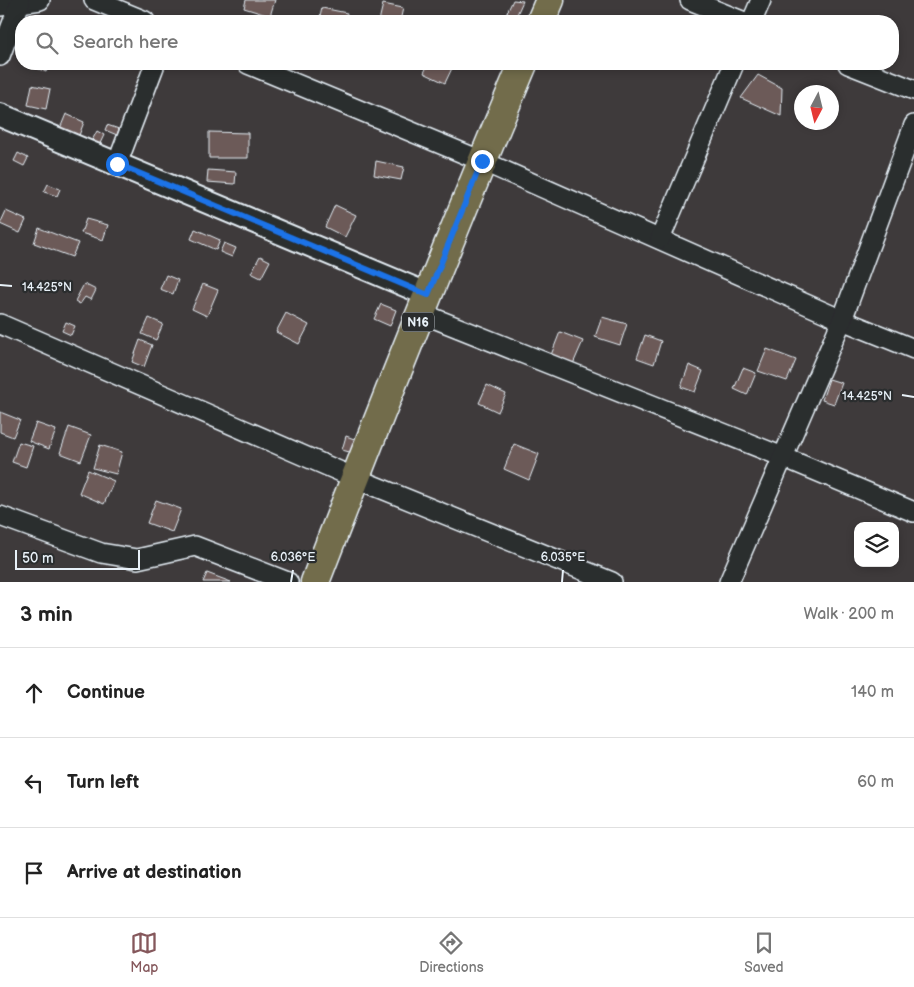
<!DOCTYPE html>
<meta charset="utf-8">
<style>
body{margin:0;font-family:"Balsamiq Sans",sans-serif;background:#f6f6f6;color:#222}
.controls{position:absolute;right:15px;bottom:15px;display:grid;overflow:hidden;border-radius:10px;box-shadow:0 2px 8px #0003}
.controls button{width:45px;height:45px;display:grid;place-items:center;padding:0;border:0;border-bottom:1px solid #e0e0e0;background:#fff;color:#222;font:25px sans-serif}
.compass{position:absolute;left:794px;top:85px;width:45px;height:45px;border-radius:50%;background:#fff;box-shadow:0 2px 8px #0003;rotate:187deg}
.scale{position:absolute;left:15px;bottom:12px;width:125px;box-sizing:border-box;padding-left:5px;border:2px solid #e8f1f8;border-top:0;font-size:14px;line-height:18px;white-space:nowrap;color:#e8f1f8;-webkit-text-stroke:4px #2a2d2e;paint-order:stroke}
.stop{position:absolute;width:15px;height:15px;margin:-11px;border:4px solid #1a73e8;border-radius:50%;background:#fff}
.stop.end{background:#1a73e8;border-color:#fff;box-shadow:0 1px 5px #0008}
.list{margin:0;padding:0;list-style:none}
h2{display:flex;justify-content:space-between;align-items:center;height:65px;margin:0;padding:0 20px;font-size:21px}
h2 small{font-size:16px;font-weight:400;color:#767676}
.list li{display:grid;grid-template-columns:32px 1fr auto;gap:15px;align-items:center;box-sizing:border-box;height:90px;padding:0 20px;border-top:1px solid #e0e0e0}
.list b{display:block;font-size:19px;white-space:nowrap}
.list em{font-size:16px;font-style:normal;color:#767676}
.icon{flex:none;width:28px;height:28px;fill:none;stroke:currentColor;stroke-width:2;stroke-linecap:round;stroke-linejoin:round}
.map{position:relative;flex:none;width:914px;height:582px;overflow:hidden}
.search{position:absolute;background:#fff;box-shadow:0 2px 8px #0003;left:15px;right:15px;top:15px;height:55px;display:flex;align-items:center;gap:12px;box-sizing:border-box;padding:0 18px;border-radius:20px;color:#767676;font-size:19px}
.sheet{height:335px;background:#fff}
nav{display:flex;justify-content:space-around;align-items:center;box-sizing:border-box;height:70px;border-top:1px solid #e0e0e0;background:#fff;font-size:14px;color:#767676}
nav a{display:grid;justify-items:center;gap:2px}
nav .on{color:#85585c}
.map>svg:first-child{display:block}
.building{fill:#6c5a58;stroke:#e8f1f8}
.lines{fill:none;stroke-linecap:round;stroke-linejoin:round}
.minor-casing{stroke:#e8f1f8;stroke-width:22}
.tertiary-casing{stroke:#e8f1f8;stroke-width:26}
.primary-casing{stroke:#e8f1f8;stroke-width:31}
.minor{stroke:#2a2d2e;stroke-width:19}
.tertiary{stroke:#2a2d2e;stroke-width:22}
.primary{stroke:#726c4b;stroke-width:28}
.route{stroke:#1a73e8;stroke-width:6}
.ticks{fill:none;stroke:#e8f1f8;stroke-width:2}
.labels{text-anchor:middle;stroke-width:4.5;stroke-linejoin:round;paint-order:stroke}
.shield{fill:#2a2d2e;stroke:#afb6bb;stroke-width:1}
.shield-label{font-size:12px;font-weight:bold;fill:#e8f1f8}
.ticks-label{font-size:12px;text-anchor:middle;fill:#e8f1f8;stroke:#2a2d2e;stroke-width:4.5;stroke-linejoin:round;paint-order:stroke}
</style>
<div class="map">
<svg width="914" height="582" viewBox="0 0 914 582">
<rect width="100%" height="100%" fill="#3e3a3b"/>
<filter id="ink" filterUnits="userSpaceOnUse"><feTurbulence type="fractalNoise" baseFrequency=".02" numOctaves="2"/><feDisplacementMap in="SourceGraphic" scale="10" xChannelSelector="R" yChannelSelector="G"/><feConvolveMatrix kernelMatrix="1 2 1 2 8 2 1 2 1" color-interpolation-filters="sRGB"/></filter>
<g filter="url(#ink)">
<!-- building -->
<g class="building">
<path d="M246,0H275L270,16L244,8Z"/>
<path d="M513,0L523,1L514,21H503Z"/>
<path d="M383,4L403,8L400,21H379Z"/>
<path d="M322,8L347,13L345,21H319Z"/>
<path d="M27,64H49L46,72Z"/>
<path d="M428,64H454L445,83L424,73Z"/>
<path d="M758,75L782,88L781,116L741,98Z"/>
<path d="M32,85L50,89L46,109L28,105Z"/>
<path d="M66,114L84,122L78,138L59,131Z"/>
<path d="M107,125L119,129L117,135L105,130Z"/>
<path d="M97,131L104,135L96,152L88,148Z"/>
<path d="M209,132L248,133V158H209Z"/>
<path d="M18,153L28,158L24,166L14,161Z"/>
<path d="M376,161L404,167L401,180L374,175Z"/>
<path d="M208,170L236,172L235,184L207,182Z"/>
<path d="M48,184L60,189L57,196L44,192Z"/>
<path d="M335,205L356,215L345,237L325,227Z"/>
<path d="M6,211L26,220L20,233L0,224Z"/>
<path d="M86,219L108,225L103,240L81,233Z"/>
<path d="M39,228L78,243L72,257L34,243Z"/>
<path d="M195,229L220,240L216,250L191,239Z"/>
<path d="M224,243L236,248L232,257L220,252Z"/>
<path d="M260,256L270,261L261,278L251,273Z"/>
<path d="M166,275L178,280L173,294L160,289Z"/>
<path d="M84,284L96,290L91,300L85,297L80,304L75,301Z"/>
<path d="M203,284L218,290L207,316L192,309Z"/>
<path d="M381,304L396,310L390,326L374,319Z"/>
<path d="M286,313L309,325L299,344L276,332Z"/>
<path d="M602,317L627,324L620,345L595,337Z"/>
<path d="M149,318L163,324L156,340L142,334Z"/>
<path d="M66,322L75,326L71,335L62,331Z"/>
<path d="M560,332L583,341L573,364L551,355Z"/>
<path d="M645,335L661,341L654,364L637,358Z"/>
<path d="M140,340L152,345L144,367L132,362Z"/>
<path d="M767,349L796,360L787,381L758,371Z"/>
<path d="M689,365L703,371L695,392L681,387Z"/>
<path d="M743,368L756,373L747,395L734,389Z"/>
<path d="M829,379L842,383L834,404L822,400Z"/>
<path d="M487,385L506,394L498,412L479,403Z"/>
<path d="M0,412L20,420L13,437L0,432Z"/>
<path d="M36,423L56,430L49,449L29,441Z"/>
<path d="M69,427L91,435L81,461L60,453Z"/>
<path d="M346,436L357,440L353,453L342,450Z"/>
<path d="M19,442L33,446L26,467L12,462Z"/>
<path d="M514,444L539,454L529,480L504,469Z"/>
<path d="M100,445L122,452L116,474L93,468Z"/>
<path d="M88,470L114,481L104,504L79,493Z"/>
<path d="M156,500L181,509L172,532L147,523Z"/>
<path d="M207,573L231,582H203Z"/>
</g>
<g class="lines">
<!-- minor casing -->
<g class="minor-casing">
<g id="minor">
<path d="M94,0L145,21"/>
<path d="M690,0L742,21"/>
<path d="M0,6L40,0"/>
<path d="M752,21L761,0"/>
<path d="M0,56L20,3"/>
<path d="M248,64L482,161L842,320L914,349"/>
<path d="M848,64L914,90"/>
<path d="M117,164L155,64"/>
<path d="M660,239L734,64"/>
<path d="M421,313L783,457L914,512"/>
<path d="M0,324L355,478L612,582"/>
<path d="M0,516L101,553L137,559L195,546L288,582"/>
<path d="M729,582L842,320L914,125"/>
</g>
</g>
<!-- tertiary casing -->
<g class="tertiary-casing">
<path id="tertiary" d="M0,115L429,295"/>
</g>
<!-- primary casing -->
<g class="primary-casing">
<g id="primary">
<path d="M541,21L550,0"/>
<path d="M315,582C382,408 451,235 523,64"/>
</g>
</g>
<!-- minor -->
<use href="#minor" class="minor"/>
<!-- tertiary -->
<use href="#tertiary" class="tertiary"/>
<!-- primary -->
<use href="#primary" class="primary"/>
</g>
</g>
<g class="lines" filter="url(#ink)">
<!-- route -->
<path class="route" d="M117,164L428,295L482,161"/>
</g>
<!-- ticks -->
<path class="ticks" d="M0,285L12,286M902,395L914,397M291,582L293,570M562,582L563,570"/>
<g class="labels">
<!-- shield labels -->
<rect class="shield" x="402" y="312.5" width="32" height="19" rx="4"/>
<g class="shield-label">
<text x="418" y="326">N16</text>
</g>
</g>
<g class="ticks-label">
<text x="47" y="291">14.425°N</text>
<text x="867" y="400">14.425°N</text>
<text x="293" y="561">6.036°E</text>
<text x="563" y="561">6.035°E</text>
</g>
</svg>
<div class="controls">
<button><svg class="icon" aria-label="layers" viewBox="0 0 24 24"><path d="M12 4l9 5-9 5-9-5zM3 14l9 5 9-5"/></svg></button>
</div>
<svg class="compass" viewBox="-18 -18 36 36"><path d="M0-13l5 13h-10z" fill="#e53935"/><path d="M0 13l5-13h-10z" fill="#767676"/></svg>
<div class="scale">50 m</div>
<div class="stop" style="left:117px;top:164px"></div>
<div class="stop end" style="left:482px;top:161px"></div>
<div class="search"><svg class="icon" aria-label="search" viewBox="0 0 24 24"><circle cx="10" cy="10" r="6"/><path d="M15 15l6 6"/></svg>Search here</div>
</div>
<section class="sheet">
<h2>3 min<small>Walk · 200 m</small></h2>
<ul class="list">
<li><svg class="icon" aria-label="ahead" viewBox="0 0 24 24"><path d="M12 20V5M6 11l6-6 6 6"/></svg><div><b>Continue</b></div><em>140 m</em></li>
<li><svg class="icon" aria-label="left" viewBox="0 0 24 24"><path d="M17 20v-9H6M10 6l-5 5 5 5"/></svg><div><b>Turn left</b></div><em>60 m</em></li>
<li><svg class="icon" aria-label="arrive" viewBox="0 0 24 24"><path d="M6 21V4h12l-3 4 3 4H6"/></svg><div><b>Arrive at destination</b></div></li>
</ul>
</section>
<nav>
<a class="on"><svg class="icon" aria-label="map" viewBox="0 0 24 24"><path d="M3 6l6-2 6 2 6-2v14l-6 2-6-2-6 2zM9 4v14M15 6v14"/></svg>Map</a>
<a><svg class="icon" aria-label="directions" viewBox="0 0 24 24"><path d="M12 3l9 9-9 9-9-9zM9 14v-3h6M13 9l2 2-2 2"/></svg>Directions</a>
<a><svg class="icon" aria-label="saved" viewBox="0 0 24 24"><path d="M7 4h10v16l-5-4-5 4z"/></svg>Saved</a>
</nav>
